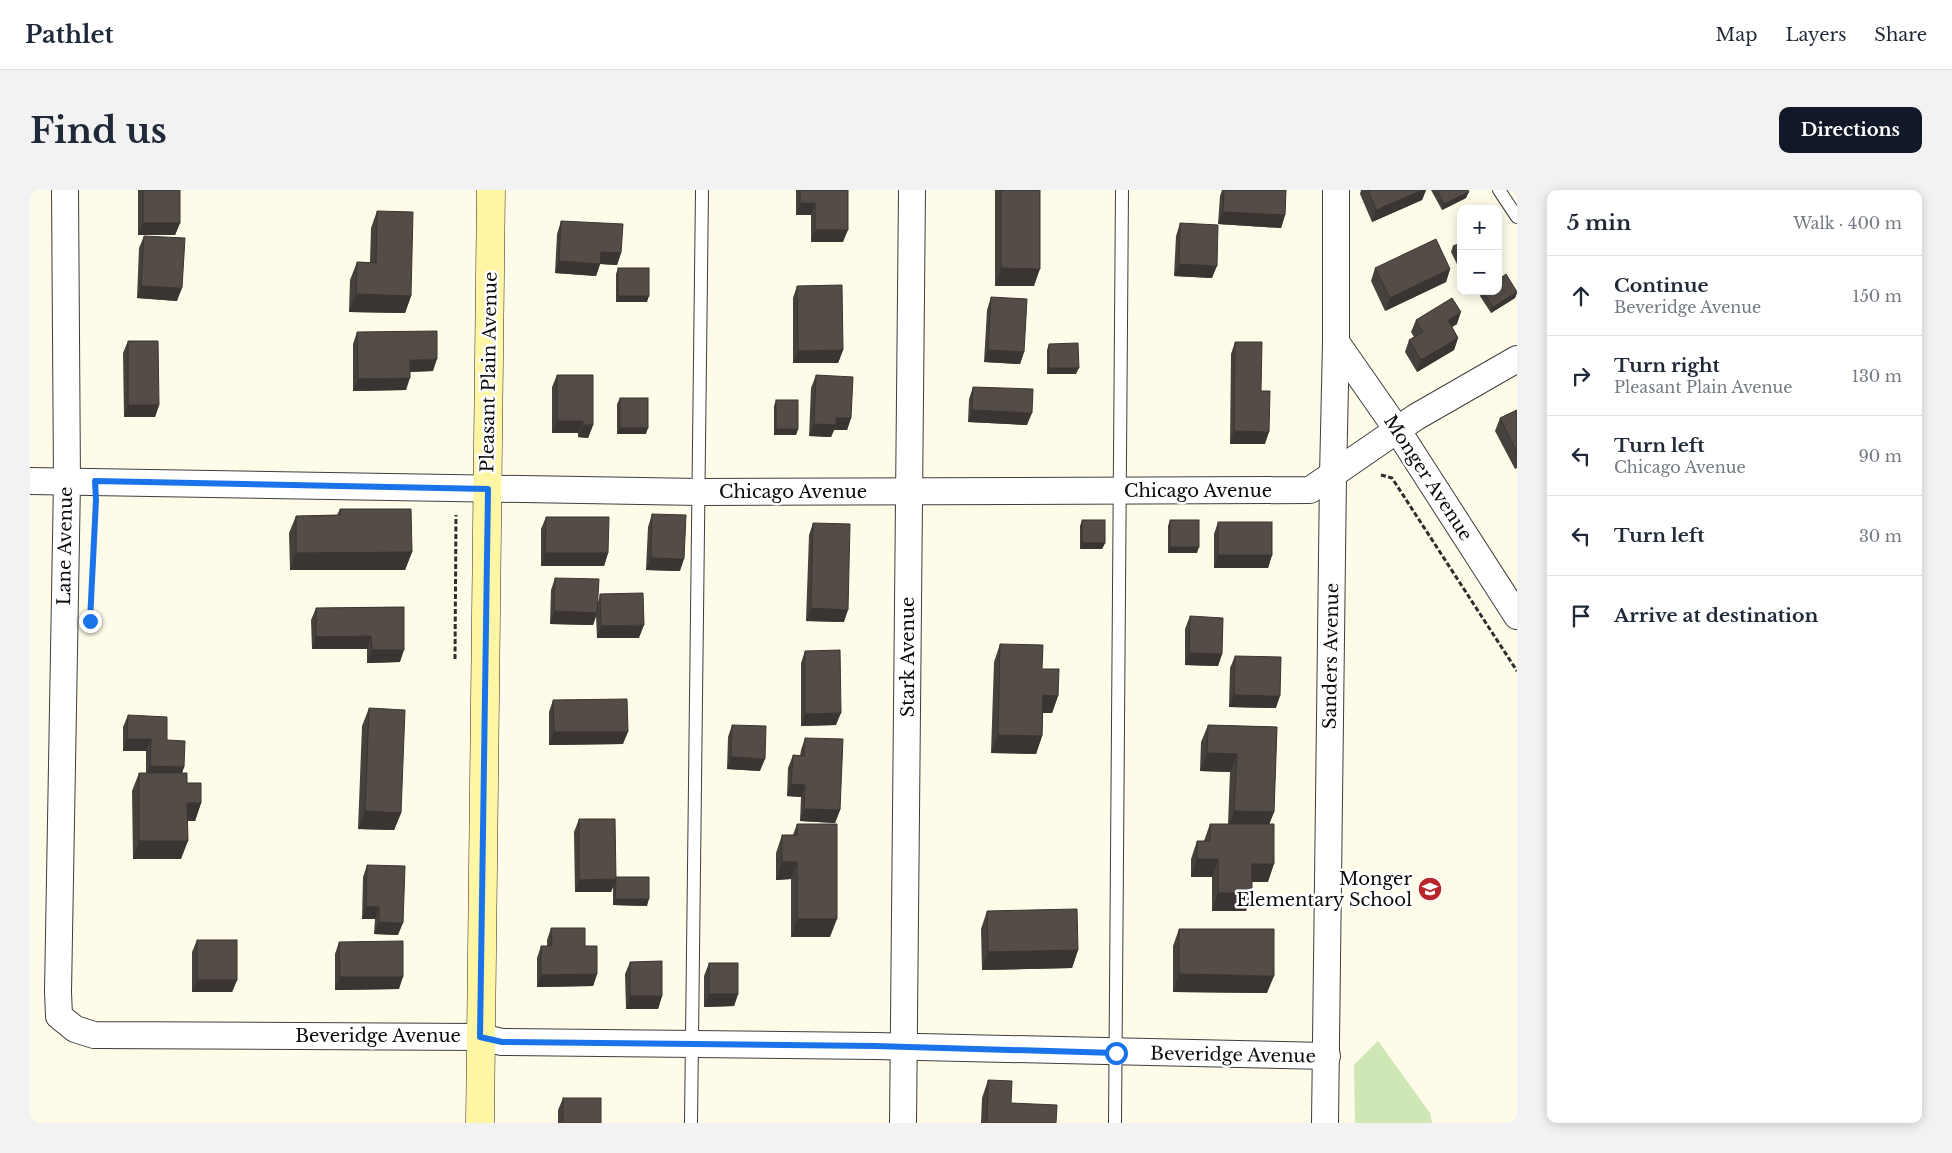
<!DOCTYPE html>
<meta charset="utf-8">
<style>
body{margin:0;font-family:"Libre Baskerville",serif;background:#f2f2f3;color:#1f2937}
.controls{position:absolute;right:15px;top:15px;display:grid;overflow:hidden;border-radius:10px;box-shadow:0 2px 12px #0003}
.controls button{width:45px;height:45px;display:grid;place-items:center;padding:0;border:0;border-bottom:1px solid #e0e1e3;background:#fff;color:#1f2937;font:25px sans-serif}
.stop{position:absolute;width:15px;height:15px;margin:-11px;border:4px solid #1a73e8;border-radius:50%;background:#fff}
.stop.end{background:#1a73e8;border-color:#fff;box-shadow:0 1px 5px #0008}
.list{margin:0;padding:0;list-style:none}
h2{display:flex;justify-content:space-between;align-items:center;height:65px;margin:0;padding:0 20px;font-size:21px}
h2 small{font-size:16px;font-weight:400;color:#747a83}
.list li{display:grid;grid-template-columns:32px 1fr auto;gap:15px;align-items:center;box-sizing:border-box;height:80px;padding:0 20px;border-top:1px solid #e0e1e3}
.list b{display:block;font-size:19px;white-space:nowrap}
.list p{margin:0;font-size:16px;white-space:nowrap;color:#747a83}
.list em{font-size:16px;font-style:normal;color:#747a83}
.icon{flex:none;width:28px;height:28px;fill:none;stroke:currentColor;stroke-width:2;stroke-linecap:round;stroke-linejoin:round}
.map{position:relative;flex:none;width:1487px;height:933px;overflow:hidden;border-radius:10px}
header{display:flex;align-items:center;gap:30px;box-sizing:border-box;height:70px;padding:0 25px;background:#fff;border-bottom:1px solid #e0e1e3}
header strong{font-size:24px}
nav{display:flex;gap:28px;margin-inline-start:auto;font-size:18px}
.intro{display:flex;align-items:center;justify-content:space-between;box-sizing:border-box;height:120px;padding:0 30px}
h1{margin:0;font-size:35px}
.button{padding:12px 22px;border-radius:10px;background:#111827;color:#fff;font-size:18px;font-weight:700}
main{display:flex;gap:30px;padding:0 30px}
aside{flex:1;background:#fff;border-radius:10px;box-shadow:0 2px 12px #0003}
.map>svg:first-child{display:block}
.green{fill:#cee7b4}
.lines{fill:none;stroke-linecap:round;stroke-linejoin:round}
.lane-casing{stroke:#3e3e3e;stroke-width:14}
.street-casing{stroke:#3e3e3e;stroke-width:28}
.secondary-casing{stroke:#2d2d2d;stroke-width:29}
.path{stroke:#2d2d2d;stroke-width:3;stroke-dasharray:5 2.5;stroke-linecap:butt}
.lane{stroke:#fff;stroke-width:12}
.street{stroke:#fff;stroke-width:26}
.secondary{stroke:#fef5a5;stroke-width:28}
.wall{fill:#47413d}
.shaded-wall{fill:#3a3532}
.building{fill:#534c47;stroke:#3a3532}
.route{stroke:#1a73e8;stroke-width:6}
.labels{text-anchor:middle;stroke-width:5;stroke-linejoin:round;paint-order:stroke}
.street-label{font-size:18px;fill:#0b0b0b;stroke:#fff}
.poi-label{font-size:18px;fill:#0b0b0b;stroke:#fff;text-anchor:end}
</style>
<header>
<strong>Pathlet</strong>
<nav><a>Map</a><a>Layers</a><a>Share</a></nav>
</header>
<div class="intro"><h1>Find us</h1><a class="button">Directions</a></div>
<main>
<div class="map">
<svg width="1487" height="933" viewBox="0 0 1487 933">
<rect width="100%" height="100%" fill="#fffbe9"/>
<!-- green -->
<path class="green" d="M1348,851L1400,923L1402,933H1325L1324,875Z"/>
<g class="lines">
<!-- lane casing -->
<g class="lane-casing">
<g id="lane">
<path d="M1469,0L1487,27"/>
<path d="M661,933L672,0"/>
<path d="M1085,933L1092,0"/>
</g>
</g>
<!-- street casing -->
<g class="street-casing">
<g id="street">
<path d="M35,0L37,291L28,802L29,826L45,839L64,845L450,847L472,852L845,856L1297,866"/>
<path d="M1306,152L1368,241L1487,426"/>
<path d="M0,291L670,302L1280,300L1386,227L1487,169"/>
<path d="M873,933L882,0"/>
<path d="M1295,933L1303,286L1306,152V0"/>
</g>
</g>
<!-- secondary casing -->
<g class="secondary-casing">
<path id="secondary" d="M450,933L461,0"/>
</g>
<!-- path -->
<g class="path">
<path d="M1351,285L1362,288L1487,481"/>
<path d="M425,469L426,325"/>
</g>
<!-- lane -->
<use href="#lane" class="lane"/>
<!-- street -->
<use href="#street" class="street"/>
<!-- secondary -->
<use href="#secondary" class="secondary"/>
</g>
<!-- wall -->
<g class="wall">
<path d="M108,0H150V33L145,45H108Z"/>
<path d="M766,0H818L813,52H781V25H766Z"/>
<path d="M965,0H1010L1004,96H965Z"/>
<path d="M1192,0H1256L1255,25L1251,38L1188,34L1190,6Z"/>
<path d="M1331,0H1396L1392,10L1342,32L1330,4Z"/>
<path d="M1401,0H1438L1436,8L1412,20Z"/>
<path d="M347,21L381,106L375,123L319,122L320,90L327,72H340L341,38Z"/>
<path d="M531,31L591,63L587,75L570,74L566,86L525,83L527,44Z"/>
<path d="M1150,33L1182,88L1144,86L1146,46Z"/>
<path d="M114,46L147,111L107,108L109,58Z"/>
<path d="M1431,53V82L1421,62L1423,56Z"/>
<path d="M588,78L617,112H586V84Z"/>
<path d="M1345,78L1420,79L1416,92L1355,121L1341,91Z"/>
<path d="M767,96L813,160L808,173H763V108Z"/>
<path d="M1452,101H1487V103L1485,108L1461,123L1450,106Z"/>
<path d="M961,107L994,162L990,174L954,172L957,120Z"/>
<path d="M1386,130L1427,134L1422,137L1428,148L1424,160L1387,182L1375,162L1379,150L1384,147L1381,142Z"/>
<path d="M327,142L403,181L380,182L376,200L323,201V154Z"/>
<path d="M98,151L129,215L125,227H94L93,163Z"/>
<path d="M1205,152L1231,201L1235,254H1200L1201,164Z"/>
<path d="M1019,154L1046,184H1017V160Z"/>
<path d="M527,185L563,235L558,248L548,247V243H522V197Z"/>
<path d="M786,185L821,228L817,240H804L801,247L779,246L781,198Z"/>
<path d="M943,197L997,235L938,232L939,209Z"/>
<path d="M590,208L616,244H587V214Z"/>
<path d="M746,210L768,239L766,245H744V216Z"/>
<path d="M1487,220V278L1485,279L1465,241L1470,228Z"/>
<path d="M310,319L382,362L375,380H260L259,343L266,326L307,325Z"/>
<path d="M622,324L650,381L616,380L618,337Z"/>
<path d="M516,327L578,363L574,376H511V339Z"/>
<path d="M1052,330L1075,353L1072,359H1050V336Z"/>
<path d="M1140,330L1167,363H1138V336Z"/>
<path d="M1188,332L1242,365L1238,378H1184V344Z"/>
<path d="M783,333L814,432L776,431L779,345Z"/>
<path d="M525,388L568,412L570,404L609,448H567L566,426L563,435L520,434L521,400Z"/>
<path d="M374,417L370,472L337,473V459H282L281,430L286,418Z"/>
<path d="M1160,426L1192,464L1188,476L1155,475V439Z"/>
<path d="M970,454L1012,479L1028,506L1022,523H1013L1012,546L1006,564L961,563L964,472Z"/>
<path d="M775,461L806,535L771,536V473Z"/>
<path d="M1205,466L1246,518L1199,517L1200,478Z"/>
<path d="M523,510L593,554L519,555V522Z"/>
<path d="M339,518L371,623L364,640L328,639L332,536Z"/>
<path d="M98,525L137,550L154,577L152,583L157,593L171,613L165,631H158L151,669H103L102,601L109,583H116V561H93V537Z"/>
<path d="M702,535L730,581L697,579L698,547Z"/>
<path d="M1178,535L1247,537L1244,622L1239,634L1238,692H1222L1216,721H1182V687H1161V669L1167,651H1174L1180,634H1198L1200,582L1170,581L1171,552Z"/>
<path d="M775,548L810,620L805,633L770,631L771,607L757,606L758,578L763,565L770,566L771,560Z"/>
<path d="M549,629L586,687L617,716L583,715V697L581,702H545L544,642Z"/>
<path d="M767,634L800,747H761V689L746,690V663L752,645H763Z"/>
<path d="M337,675L368,745L344,744L345,729H332L333,687Z"/>
<path d="M957,721L1048,760L1042,778L952,780L951,739Z"/>
<path d="M521,738L555,756L567,784L563,796L507,797V768L511,756H517V750Z"/>
<path d="M1149,739L1237,803L1143,802V756Z"/>
<path d="M167,750L207,790L202,802H162V762Z"/>
<path d="M309,752L369,799L305,800V764Z"/>
<path d="M600,772L632,806L628,819H596L595,784Z"/>
<path d="M679,773L708,804L704,816L674,817V786Z"/>
<path d="M958,890L981,913L1026,933H951L952,908Z"/>
<path d="M533,908L571,933H528V920Z"/>
</g>
<!-- shaded-wall -->
<g class="shaded-wall">
<path d="M1393,0H1396L1392,10L1342,32L1346,20Z"/>
<path d="M1439,2L1436,8L1412,20L1414,14Z"/>
<path d="M770,13H785L781,25H766Z"/>
<path d="M1193,22L1255,25L1251,38L1188,34Z"/>
<path d="M113,33H150L145,45H108Z"/>
<path d="M785,40H818L813,52H781Z"/>
<path d="M571,62L591,63L587,75L570,74L566,86L525,83L529,71Z"/>
<path d="M1149,74L1187,76L1182,88L1144,86Z"/>
<path d="M971,78L1010,79L1004,96H965Z"/>
<path d="M1420,79L1416,92L1355,121L1360,108Z"/>
<path d="M111,96L152,98L147,111L107,108Z"/>
<path d="M1487,102L1485,108L1461,123L1463,117Z"/>
<path d="M326,104L381,106L375,123L319,122Z"/>
<path d="M588,106H619L617,112H586Z"/>
<path d="M1431,122L1427,134L1413,142L1418,130Z"/>
<path d="M1428,148L1424,160L1387,182L1391,170Z"/>
<path d="M813,160L808,173H763L768,161Z"/>
<path d="M958,160L994,162L990,174L954,172Z"/>
<path d="M407,169L403,181L376,182L380,170Z"/>
<path d="M1019,178H1049L1046,184H1017Z"/>
<path d="M380,188L376,200L323,201L328,189Z"/>
<path d="M98,215H129L125,227H94Z"/>
<path d="M942,220L1002,223L997,235L938,232Z"/>
<path d="M806,228H821L817,240H804L801,247L779,246L784,234Z"/>
<path d="M527,231H553L548,243H522Z"/>
<path d="M553,235H563L558,248L548,247Z"/>
<path d="M590,238H618L616,244H587Z"/>
<path d="M746,239H768L766,245H744Z"/>
<path d="M1204,241L1239,242L1235,254H1200Z"/>
<path d="M1052,353H1075L1072,359H1050Z"/>
<path d="M1140,357H1169L1167,363H1138Z"/>
<path d="M382,362L375,380H260L266,363Z"/>
<path d="M515,363H578L574,376H511Z"/>
<path d="M1188,365H1242L1238,378H1184Z"/>
<path d="M621,368L654,369L650,381L616,380Z"/>
<path d="M781,418L818,420L814,432L776,431Z"/>
<path d="M524,421L567,423L563,435L520,434Z"/>
<path d="M614,435L609,448H567L571,436Z"/>
<path d="M341,446L337,459H282L286,447Z"/>
<path d="M342,460H374L370,472L337,473Z"/>
<path d="M1159,463L1192,464L1188,476L1155,475Z"/>
<path d="M1013,505L1028,506L1022,523H1007Z"/>
<path d="M1204,505L1250,506L1246,518L1199,517Z"/>
<path d="M811,523L806,535L771,536L775,524Z"/>
<path d="M524,542H598L593,554L519,555Z"/>
<path d="M968,545L1012,546L1006,564L961,563Z"/>
<path d="M97,549H121L116,561H93Z"/>
<path d="M1177,563L1207,564L1200,582L1170,581Z"/>
<path d="M701,567L735,569L730,581L697,579Z"/>
<path d="M120,576L154,577L150,589L116,588Z"/>
<path d="M761,594L775,595L771,607L757,606Z"/>
<path d="M157,613H171L165,631H151Z"/>
<path d="M774,619L810,620L805,633L770,631Z"/>
<path d="M335,621L371,623L364,640L328,639Z"/>
<path d="M1204,621L1244,622L1237,640L1198,639Z"/>
<path d="M109,651H158L151,669H103Z"/>
<path d="M1167,669H1188L1182,687H1161Z"/>
<path d="M752,672H767L761,689L746,690Z"/>
<path d="M1222,674H1244L1238,692H1216Z"/>
<path d="M586,689L581,702H545L549,690Z"/>
<path d="M1188,703H1222L1216,721H1182Z"/>
<path d="M585,709H619L617,716L583,715Z"/>
<path d="M336,716L349,717L345,729H332Z"/>
<path d="M767,729H807L800,747H761Z"/>
<path d="M349,732L373,733L368,745L344,744Z"/>
<path d="M1048,760L1042,778L952,780L958,762Z"/>
<path d="M567,784L563,796L507,797L511,785Z"/>
<path d="M1149,784L1244,786L1237,803L1143,802Z"/>
<path d="M310,787H373L369,799L305,800Z"/>
<path d="M167,790H207L202,802H162Z"/>
<path d="M679,804H708L704,816L674,817Z"/>
<path d="M600,806H632L628,819H596Z"/>
</g>
<!-- building -->
<g class="building">
<rect x="113" y="0" width="37" height="33"/>
<path d="M770,0H818V40H785V13H770Z"/>
<path d="M971,0H1010V79L971,78Z"/>
<path d="M1194,0H1256L1255,25L1193,22Z"/>
<path d="M1338,0H1393L1346,20Z"/>
<path d="M1407,0H1438L1439,2L1414,14Z"/>
<path d="M347,21L383,22L381,106L326,104L327,72L346,73Z"/>
<path d="M531,31L593,34L591,63L571,62L570,74L529,71Z"/>
<path d="M1150,33L1188,35L1187,76L1149,74Z"/>
<path d="M114,46L155,48L152,98L111,96Z"/>
<path d="M1406,49L1420,79L1360,108L1345,78Z"/>
<path d="M1431,53V71L1423,56Z"/>
<rect x="588" y="78" width="31" height="28"/>
<path d="M1476,84L1487,102L1463,117L1453,101H1468V90Z"/>
<path d="M812,95L813,160L768,161L767,96Z"/>
<path d="M961,107L997,109L994,162L958,160Z"/>
<path d="M1422,108L1431,122L1418,130L1428,148L1391,170L1379,150L1393,142L1386,130Z"/>
<path d="M407,141V169L380,170V188L328,189L327,142Z"/>
<path d="M98,151H128L129,215H98Z"/>
<path d="M1205,152H1232L1231,201H1240L1239,242L1204,241Z"/>
<path d="M1048,153L1049,178H1019V154Z"/>
<path d="M527,185H563V235H553V231H527Z"/>
<path d="M786,185L823,187L821,228H806V235L784,234Z"/>
<path d="M943,197L1003,199L1002,223L942,220Z"/>
<rect x="590" y="208" width="28" height="30"/>
<rect x="746" y="210" width="22" height="29"/>
<path d="M1487,220V263L1470,228Z"/>
<path d="M310,319H381L382,362L266,363V326L310,325Z"/>
<path d="M622,324L656,325L654,369L621,368Z"/>
<path d="M516,327H579L578,363H515Z"/>
<rect x="1052" y="330" width="23" height="23"/>
<rect x="1140" y="330" width="29" height="27"/>
<rect x="1188" y="332" width="54" height="33"/>
<path d="M783,333L820,334L818,420L781,418Z"/>
<path d="M525,388L569,389L567,423L524,421Z"/>
<path d="M613,403L614,435L571,436L570,404Z"/>
<path d="M374,417V460H342L341,446L286,447V418Z"/>
<path d="M1160,426L1193,428L1192,464L1159,463Z"/>
<path d="M970,454L1013,455L1012,479H1029L1028,506L1013,505L1012,546L968,545Z"/>
<path d="M810,460L811,523L775,524V461Z"/>
<path d="M1205,466L1251,467L1250,506L1204,505Z"/>
<path d="M597,509L598,542H524L523,510Z"/>
<path d="M339,518L375,520L371,623L335,621Z"/>
<path d="M98,525L137,527V550L155,551L154,577L120,576L121,549H97Z"/>
<path d="M702,535L736,536L735,569L701,567Z"/>
<path d="M1178,535L1247,537L1244,622L1204,621L1207,564L1177,563Z"/>
<path d="M775,548L813,549L810,620L774,619L775,595L761,594L763,565L774,566Z"/>
<path d="M109,583H157V593H171V613H157L158,651H109Z"/>
<path d="M549,629H585L586,689L549,690Z"/>
<path d="M767,634H807V729H767V672H752V645H767Z"/>
<path d="M1180,634H1244V674H1222V703H1188V669H1167V651H1180Z"/>
<path d="M337,675L375,676L373,733L349,732V717L336,716Z"/>
<path d="M586,687H619V709H585Z"/>
<path d="M1047,719L1048,760L958,762L957,721Z"/>
<path d="M521,738H555V756H567V784L511,785V756H522Z"/>
<path d="M1149,739H1244V786L1149,784Z"/>
<rect x="167" y="750" width="40" height="40"/>
<path d="M373,751V787H310L309,752Z"/>
<path d="M632,771V806H600V772Z"/>
<rect x="679" y="773" width="29" height="31"/>
<path d="M958,890L982,891L981,913L1027,915L1026,933H957Z"/>
<rect x="533" y="908" width="38" height="25"/>
</g>
<g class="lines">
<!-- route -->
<path class="route" d="M60,431L66,310L65,291L458,299L450,847L472,852L845,856L1086,863"/>
</g>
<!-- icons -->
<defs>
<g id="school-disc" transform="scale(1.25)"><circle r="9.5" fill="#b8262b" stroke="#fff"/><path d="M0-5L7-2L0 1L-7-2ZM-4 1L0 2.5L4 1V4Q0 6-4 4Z" fill="#fff"/></g>
</defs>
<g fill-rule="evenodd">
<use href="#school-disc" x="1400" y="699"/>
</g>
<g class="labels">
<!-- street labels -->
<g class="street-label">
<text transform="translate(459 182) rotate(-89)" y="6">Pleasant Plain Avenue</text>
<text transform="translate(1398 288) rotate(57)" y="6">Monger Avenue</text>
<text x="1168" y="307">Chicago Avenue</text>
<text x="763" y="308">Chicago Avenue</text>
<text transform="translate(35 356) rotate(-89)" y="6">Lane Avenue</text>
<text transform="translate(1301 466) rotate(-89)" y="6">Sanders Avenue</text>
<text transform="translate(878 467) rotate(-90)" y="6">Stark Avenue</text>
<text x="348" y="852">Beveridge Avenue</text>
<text transform="translate(1203 865) rotate(1)" y="6">Beveridge Avenue</text>
</g>
<!-- poi labels -->
<g class="poi-label">
<text x="1382" y="695">Monger<tspan x="1382" dy="21">Elementary School</tspan></text>
</g>
</g>
</svg>
<div class="controls">
<button>+</button>
<button>−</button>
</div>
<div class="stop" style="left:1086px;top:863px"></div>
<div class="stop end" style="left:60px;top:431px"></div>
</div>
<aside>
<h2>5 min<small>Walk · 400 m</small></h2>
<ul class="list">
<li><svg class="icon" aria-label="ahead" viewBox="0 0 24 24"><path d="M12 20V5M6 11l6-6 6 6"/></svg><div><b>Continue</b><p>Beveridge Avenue</p></div><em>150 m</em></li>
<li><svg class="icon" aria-label="right" viewBox="0 0 24 24"><path d="M7 20v-9h11M14 6l5 5-5 5"/></svg><div><b>Turn right</b><p>Pleasant Plain Avenue</p></div><em>130 m</em></li>
<li><svg class="icon" aria-label="left" viewBox="0 0 24 24"><path d="M17 20v-9H6M10 6l-5 5 5 5"/></svg><div><b>Turn left</b><p>Chicago Avenue</p></div><em>90 m</em></li>
<li><svg class="icon" aria-label="left" viewBox="0 0 24 24"><path d="M17 20v-9H6M10 6l-5 5 5 5"/></svg><div><b>Turn left</b></div><em>30 m</em></li>
<li><svg class="icon" aria-label="arrive" viewBox="0 0 24 24"><path d="M6 21V4h12l-3 4 3 4H6"/></svg><div><b>Arrive at destination</b></div></li>
</ul>
</aside>
</main>
